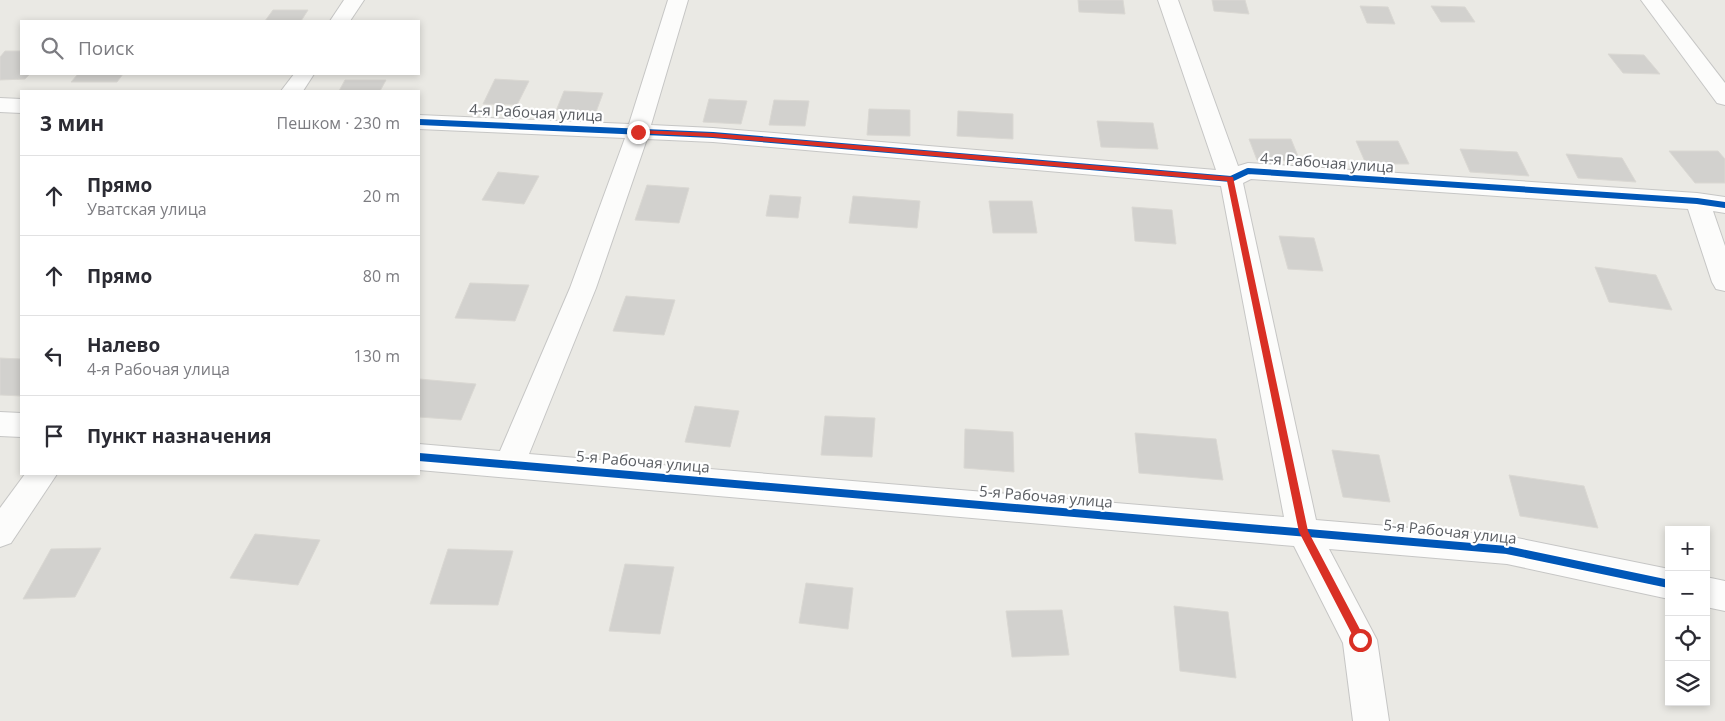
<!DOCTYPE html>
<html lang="ru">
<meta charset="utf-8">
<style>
body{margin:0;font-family:"Open Sans",sans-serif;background:#f7f7f7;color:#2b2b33}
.controls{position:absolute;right:15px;bottom:15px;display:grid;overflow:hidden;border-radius:0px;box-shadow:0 2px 8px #0003}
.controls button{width:45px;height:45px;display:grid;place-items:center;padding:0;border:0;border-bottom:1px solid #e1e1e2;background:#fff;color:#2b2b33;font:25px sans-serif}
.stop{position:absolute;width:15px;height:15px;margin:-11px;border:4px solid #d93025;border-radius:50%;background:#fff}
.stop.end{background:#d93025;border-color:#fff;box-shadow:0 1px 5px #0008}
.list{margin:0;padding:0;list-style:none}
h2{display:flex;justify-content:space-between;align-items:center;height:65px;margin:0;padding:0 20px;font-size:21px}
h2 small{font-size:16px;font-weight:400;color:#7c7c81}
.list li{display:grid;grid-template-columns:32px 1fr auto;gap:15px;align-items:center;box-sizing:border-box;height:80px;padding:0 20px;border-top:1px solid #e1e1e2}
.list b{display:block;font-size:19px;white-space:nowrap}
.list p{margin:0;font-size:16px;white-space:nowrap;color:#7c7c81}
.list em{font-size:16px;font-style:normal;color:#7c7c81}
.icon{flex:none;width:28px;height:28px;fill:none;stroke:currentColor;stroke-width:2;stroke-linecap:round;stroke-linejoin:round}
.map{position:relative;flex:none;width:1725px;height:721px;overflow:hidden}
.search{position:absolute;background:#fff;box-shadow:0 2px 8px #0003;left:20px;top:20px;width:400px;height:55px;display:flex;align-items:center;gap:12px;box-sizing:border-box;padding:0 18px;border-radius:0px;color:#7c7c81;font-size:19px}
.panel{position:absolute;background:#fff;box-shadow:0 2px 8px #0003;left:20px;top:90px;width:400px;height:385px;border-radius:0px}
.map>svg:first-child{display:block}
.building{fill:#d2d1ce;stroke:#dad8d3}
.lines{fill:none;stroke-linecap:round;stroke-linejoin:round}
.minor-casing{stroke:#c6c6c5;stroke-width:2}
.minor{fill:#fcfcfb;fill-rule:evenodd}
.cycleway-far1-casing{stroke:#fff;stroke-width:9}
.cycleway-casing{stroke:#fff;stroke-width:11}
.cycleway-far1{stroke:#0057b8;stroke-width:6}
.cycleway{stroke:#0057b8;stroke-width:8}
.route{fill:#d93025}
.labels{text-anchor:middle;stroke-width:4.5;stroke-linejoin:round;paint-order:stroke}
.street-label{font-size:15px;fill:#5a5d62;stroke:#fff}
</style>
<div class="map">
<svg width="1725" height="721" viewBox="0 0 1725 721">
<rect width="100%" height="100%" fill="#eae9e4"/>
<!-- building -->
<g class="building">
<path d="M1078,0H1123L1125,14L1079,12Z"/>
<path d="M1212,0H1245L1249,14L1214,11Z"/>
<path d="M1360,6L1388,7L1395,24L1367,23Z"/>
<path d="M1431,6L1465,7L1475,22H1441Z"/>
<path d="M273,10H308L301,21H265Z"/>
<path d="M5,51H21V74H30L25,79L0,80V57Z"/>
<path d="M1608,54L1644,55L1660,74L1623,73Z"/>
<path d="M78,74H123L117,82H71Z"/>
<path d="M495,79L529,81L517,105L483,104Z"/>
<path d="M345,80H386L380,91H339Z"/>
<path d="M564,91L603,93L596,112L556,111Z"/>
<path d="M709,99L747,101L741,124L703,122Z"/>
<path d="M774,100L809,101L805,126L769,125Z"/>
<path d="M869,109L910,110V136L867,135Z"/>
<path d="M958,111L1013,114V139L957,136Z"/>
<path d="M1097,121L1153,123L1158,149L1101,147Z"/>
<path d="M1249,139H1291L1300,161L1257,160Z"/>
<path d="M1356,141H1398L1409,164H1366Z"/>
<path d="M1460,149L1517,152L1529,176L1470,172Z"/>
<path d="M1669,151H1718L1725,159V183H1695Z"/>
<path d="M1566,154L1622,158L1636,182L1578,178Z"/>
<path d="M498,172L539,176L524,204L482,200Z"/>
<path d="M647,185L689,188L679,223L635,220Z"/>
<path d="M770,195L801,197L798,218L766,216Z"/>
<path d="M853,196L920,201L917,228L849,223Z"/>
<path d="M989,201H1032L1037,233H993Z"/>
<path d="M1132,207L1172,210L1176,244L1135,241Z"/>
<path d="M1279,236L1314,238L1323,271L1288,269Z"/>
<path d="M1595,267L1656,275L1672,310L1609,302Z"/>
<path d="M470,283L529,285L515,321L455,318Z"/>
<path d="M626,296L675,300L664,335L613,331Z"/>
<path d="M0,358L21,359V396L0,395Z"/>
<path d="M419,379L476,384L461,420L419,417Z"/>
<path d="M695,406L739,411L730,447L685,442Z"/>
<path d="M825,416L875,418L872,457L821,455Z"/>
<path d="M965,429L1013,432L1014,472L964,468Z"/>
<path d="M1135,433L1216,439L1223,480L1139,473Z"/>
<path d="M1332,450L1379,455L1390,502L1343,497Z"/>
<path d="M1509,475L1584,486L1598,528L1520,516Z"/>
<path d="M255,534L320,540L298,585L230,578Z"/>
<path d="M101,548L75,597L23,599L51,549Z"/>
<path d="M448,549L513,551L498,605L430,604Z"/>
<path d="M625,564L674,567L660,634L609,631Z"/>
<path d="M806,583L853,588L848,629L799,623Z"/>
<path d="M1174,606L1228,612L1236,678L1180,671Z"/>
<path d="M1062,610L1069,655L1012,657L1006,611Z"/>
</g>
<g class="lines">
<!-- minor casing -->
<g class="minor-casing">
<g id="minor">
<path d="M344,0H364L350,21H330Z"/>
<path d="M668,0H688L651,125L713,128L1216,170L1158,0H1178L1238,166L1248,163L1697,193L1725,197V213L1713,211L1725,246V291L1716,289L1712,282L1688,209L1251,179L1243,183L1316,520L1507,536L1669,569V599L1507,564L1329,549L1377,640L1389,721H1353L1343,643L1294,546L419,470V444L500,451L570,288L625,138L419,129V115L629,124ZM647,139L713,142L1221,186L1284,517L529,454L596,288Z"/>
<path d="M1641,0H1661L1725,83V105L1717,103Z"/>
<path d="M294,74H314L303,91H281Z"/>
<path d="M0,98L21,99V113L0,112Z"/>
<path d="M0,412L21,413V437L0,436Z"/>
<path d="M25,474H57L11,543L0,547V508Z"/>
<path d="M1706,577L1725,581V611L1706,607Z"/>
</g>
</g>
<!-- minor -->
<use href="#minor" class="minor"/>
<!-- cycleway-far1 casing -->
<g class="cycleway-far1-casing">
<path id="cycleway-far1" d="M419,122L713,135L1231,179L1248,171L1697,201L1725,205"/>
</g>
<!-- cycleway casing -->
<g class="cycleway-casing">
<path id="cycleway" d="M419,457L1507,550L1669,584"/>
</g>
<!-- cycleway-far1 -->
<use href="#cycleway-far1" class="cycleway-far1"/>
<!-- cycleway -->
<use href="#cycleway" class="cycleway"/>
</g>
<!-- route -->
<path class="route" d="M638,130L712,133L1233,177L1308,531L1364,637V644H1357L1299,532L1227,181L712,137L635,133V130Z"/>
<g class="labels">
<!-- street labels -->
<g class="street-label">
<text transform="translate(536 113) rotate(3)" y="5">4-я Рабочая улица</text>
<text transform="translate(1327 163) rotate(4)" y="5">4-я Рабочая улица</text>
<text transform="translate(643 462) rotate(5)" y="5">5-я Рабочая улица</text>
<text transform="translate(1046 497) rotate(5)" y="5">5-я Рабочая улица</text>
<text transform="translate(1450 532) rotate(6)" y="5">5-я Рабочая улица</text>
</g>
</g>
</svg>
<div class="controls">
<button>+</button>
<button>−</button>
<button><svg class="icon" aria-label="locate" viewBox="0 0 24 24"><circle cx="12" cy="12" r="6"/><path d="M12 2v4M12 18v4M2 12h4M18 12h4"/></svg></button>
<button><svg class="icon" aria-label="layers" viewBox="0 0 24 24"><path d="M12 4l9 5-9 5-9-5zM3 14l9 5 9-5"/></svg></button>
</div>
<div class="stop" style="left:1360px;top:640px"></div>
<div class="stop end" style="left:638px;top:132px"></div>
<div class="search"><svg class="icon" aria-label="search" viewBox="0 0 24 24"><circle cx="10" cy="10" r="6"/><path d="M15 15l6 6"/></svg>Поиск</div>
<section class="panel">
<h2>3 мин<small>Пешком · 230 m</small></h2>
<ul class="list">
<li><svg class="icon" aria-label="ahead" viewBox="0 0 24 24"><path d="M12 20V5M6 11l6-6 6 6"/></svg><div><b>Прямо</b><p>Уватская улица</p></div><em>20 m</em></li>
<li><svg class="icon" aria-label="ahead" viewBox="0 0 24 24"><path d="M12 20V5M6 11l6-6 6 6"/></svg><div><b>Прямо</b></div><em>80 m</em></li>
<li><svg class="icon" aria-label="left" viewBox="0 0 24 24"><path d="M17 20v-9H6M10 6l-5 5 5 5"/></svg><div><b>Налево</b><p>4-я Рабочая улица</p></div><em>130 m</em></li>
<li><svg class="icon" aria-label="arrive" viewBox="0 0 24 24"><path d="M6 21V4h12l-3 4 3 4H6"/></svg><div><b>Пункт назначения</b></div></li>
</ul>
</section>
</div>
